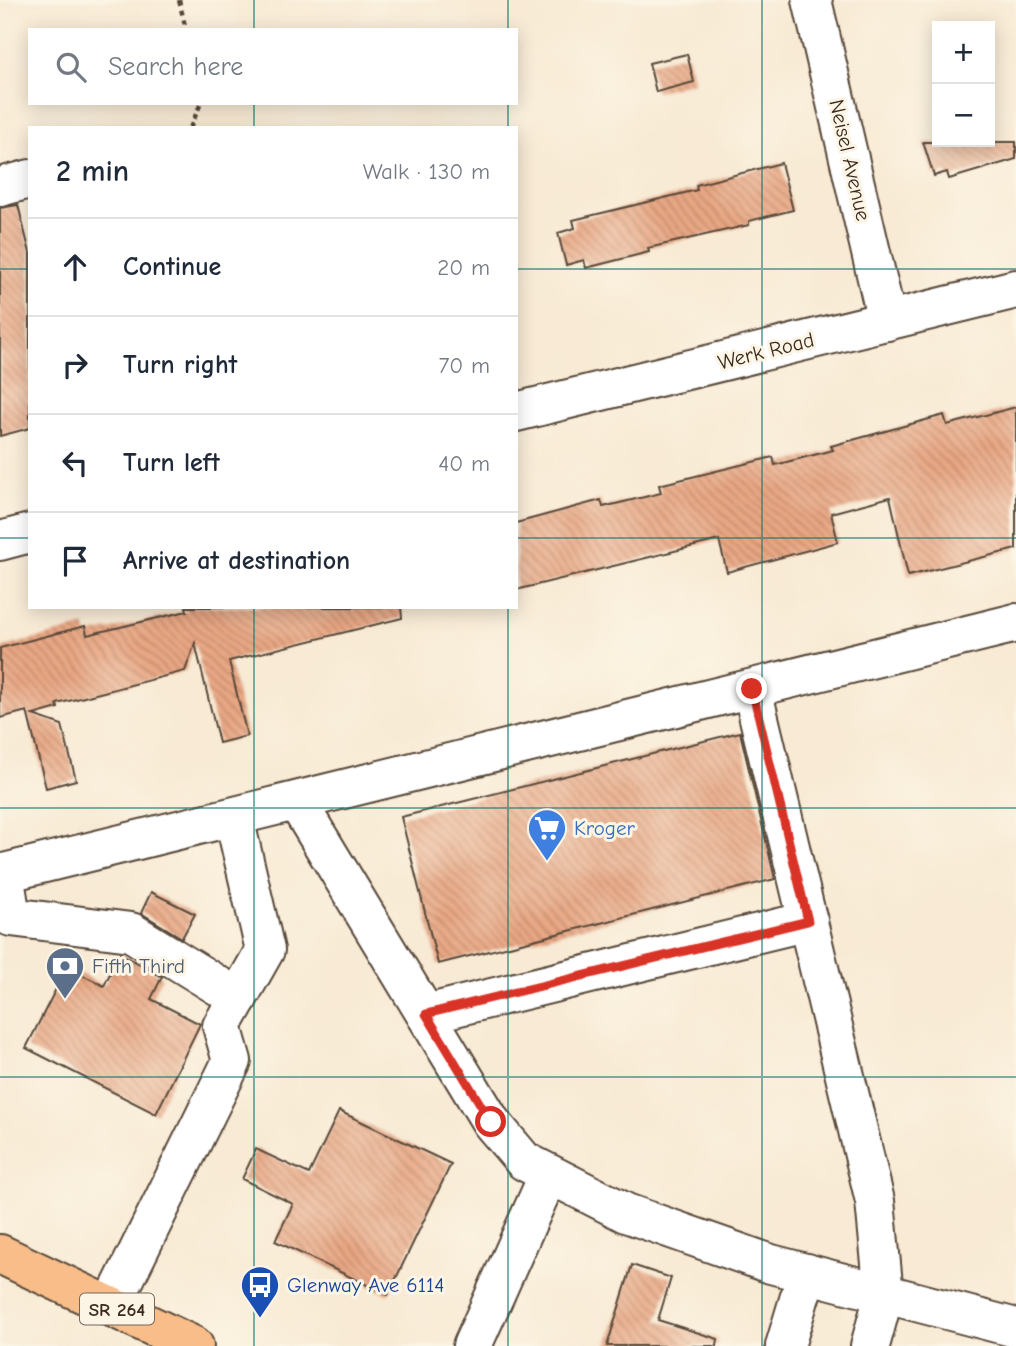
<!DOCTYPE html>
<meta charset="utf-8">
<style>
body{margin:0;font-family:"Comic Neue",sans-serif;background:#f2f2f3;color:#1f2937}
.controls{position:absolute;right:21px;top:21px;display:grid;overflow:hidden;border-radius:0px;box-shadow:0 4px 18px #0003}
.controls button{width:63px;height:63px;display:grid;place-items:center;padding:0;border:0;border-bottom:2px solid #e0e1e3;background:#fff;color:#1f2937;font:35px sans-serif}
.stop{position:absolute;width:21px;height:21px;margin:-16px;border:5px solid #d93025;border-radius:50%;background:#fff}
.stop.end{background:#d93025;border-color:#fff;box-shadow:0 2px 7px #0008}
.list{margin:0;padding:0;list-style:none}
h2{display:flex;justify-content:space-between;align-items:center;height:91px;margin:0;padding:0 28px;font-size:30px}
h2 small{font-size:23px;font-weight:400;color:#747a83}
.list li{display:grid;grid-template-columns:46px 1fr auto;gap:21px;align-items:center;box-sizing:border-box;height:98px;padding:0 28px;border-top:2px solid #e0e1e3}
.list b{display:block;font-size:26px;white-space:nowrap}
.list em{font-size:23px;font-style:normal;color:#747a83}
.icon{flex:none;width:38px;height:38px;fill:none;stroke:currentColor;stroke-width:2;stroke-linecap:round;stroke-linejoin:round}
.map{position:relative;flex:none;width:1016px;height:1346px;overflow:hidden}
.search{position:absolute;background:#fff;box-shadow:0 4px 18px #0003;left:28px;top:28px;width:490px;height:77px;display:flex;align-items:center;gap:18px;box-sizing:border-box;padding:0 24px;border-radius:0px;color:#747a83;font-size:26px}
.panel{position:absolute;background:#fff;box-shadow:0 4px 18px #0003;left:28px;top:126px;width:490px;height:483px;border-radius:0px}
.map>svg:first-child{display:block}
.building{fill:url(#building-back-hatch)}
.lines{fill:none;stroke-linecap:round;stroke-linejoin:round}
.minor-casing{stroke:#574739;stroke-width:42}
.major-casing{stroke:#574739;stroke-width:42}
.path{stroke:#574739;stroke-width:4.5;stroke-dasharray:5 5;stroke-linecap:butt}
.minor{stroke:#fff;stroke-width:38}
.major{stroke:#f8bd89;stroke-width:38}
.route{stroke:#d93025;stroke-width:9}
.grid{fill:none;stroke:#0f766e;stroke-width:2;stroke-opacity:0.55}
.labels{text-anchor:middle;stroke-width:6;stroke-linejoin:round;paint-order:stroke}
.shield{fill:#fcf5e5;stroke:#75675a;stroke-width:2}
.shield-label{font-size:19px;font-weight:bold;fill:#3b2a1e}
.street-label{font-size:21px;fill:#3b2a1e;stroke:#fcf5e5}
.shop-label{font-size:21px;fill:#366cbe;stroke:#fcf5e5;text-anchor:start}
.service-label{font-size:21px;fill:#4e5e75;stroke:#fcf5e5;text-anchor:start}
.transit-label{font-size:21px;fill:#164399;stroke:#fcf5e5;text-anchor:start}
</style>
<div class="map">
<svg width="1016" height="1346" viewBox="0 0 1016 1346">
<defs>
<pattern id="building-back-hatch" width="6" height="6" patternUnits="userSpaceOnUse" patternTransform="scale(1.75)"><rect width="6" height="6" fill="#e9a784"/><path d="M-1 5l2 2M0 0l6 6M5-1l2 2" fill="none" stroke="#be886b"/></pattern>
</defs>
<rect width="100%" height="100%" fill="#fcf5e5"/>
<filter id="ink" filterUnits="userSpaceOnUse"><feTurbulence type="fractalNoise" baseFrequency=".0143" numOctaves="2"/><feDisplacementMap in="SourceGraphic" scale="14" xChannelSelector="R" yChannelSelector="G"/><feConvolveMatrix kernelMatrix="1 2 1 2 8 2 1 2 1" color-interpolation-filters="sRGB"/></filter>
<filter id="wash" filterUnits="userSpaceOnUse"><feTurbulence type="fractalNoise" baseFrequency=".00686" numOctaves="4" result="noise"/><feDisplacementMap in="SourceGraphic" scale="28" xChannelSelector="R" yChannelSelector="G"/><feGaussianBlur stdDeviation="1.57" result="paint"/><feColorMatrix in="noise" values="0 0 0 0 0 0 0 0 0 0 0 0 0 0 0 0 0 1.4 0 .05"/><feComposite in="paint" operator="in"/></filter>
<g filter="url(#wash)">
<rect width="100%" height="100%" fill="#f8ead4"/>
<g id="blocks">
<!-- building -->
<g class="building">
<path d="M687,54L694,82L656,92L649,63Z"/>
<path d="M923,142H1016V159L949,179L947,172L934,176Z"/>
<path d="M781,163L793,210L749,221V225L648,248L649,252L586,268L584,260L566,265L558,233L575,228L573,220L697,190L696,185Z"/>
<path d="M18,205L30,253V428L0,436V208Z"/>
<path d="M1016,407V549L908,576L890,497L831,513L838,542L727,572L719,540L516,590V523L601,500L603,507L661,493L659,485L773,457L775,465L833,450L831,446L944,415L947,425Z"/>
<path d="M186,607H401L402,618L229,661L247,736L219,743L195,643L185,671L57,704L58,708L33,715L62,725L76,780L46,788L27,711L0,718V648L85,626L87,635L187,611Z"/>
<path d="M740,732L775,879L438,964L401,817Z"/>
<path d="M151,892L195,914L182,938L141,913Z"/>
<path d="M120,953L162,977L151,999L200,1024L156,1114L26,1048L67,967L104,986Z"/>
<path d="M339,1111L451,1164L388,1295L275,1241L293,1204L242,1179L256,1149L309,1174Z"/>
<path d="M632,1265L671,1278L658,1320L718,1339L717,1346H607Z"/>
</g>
</g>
</g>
<g filter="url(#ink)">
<use href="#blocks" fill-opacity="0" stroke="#574739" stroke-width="2"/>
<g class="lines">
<!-- minor casing -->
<g class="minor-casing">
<g id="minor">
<path d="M812,0L887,321"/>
<path d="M0,187L30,179"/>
<path d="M516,412L1016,289"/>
<path d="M0,541L30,533"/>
<path d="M752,689L875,1201L884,1295L870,1346"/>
<path d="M297,802L491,1122L524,1161L626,1213L771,1264L1016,1328"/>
<path d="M4,873L11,917L131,932L238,998"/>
<path d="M0,874L1016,623"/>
<path d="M426,1014L808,921"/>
<path d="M111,1307L232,1061L222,1026L265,950L234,818"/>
<path d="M472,1346L549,1174"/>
<path d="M785,1346L807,1273"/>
</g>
</g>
<!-- major casing -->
<g class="major-casing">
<path id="major" d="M0,1254L194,1346"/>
</g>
<!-- path -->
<g class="path">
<path d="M179,0L186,30"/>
<path d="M190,128L201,103"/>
</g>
<!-- minor -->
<use href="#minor" class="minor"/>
<!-- major -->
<use href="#major" class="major"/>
</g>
</g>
<g class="lines" filter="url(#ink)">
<!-- route -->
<path class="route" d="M491,1122L426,1014L808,921L752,689"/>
</g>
<!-- grid -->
<path class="grid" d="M254,0V30M508,0V30M762,0V1346M254,103V128M508,103V128M0,269H30M516,269H1016M0,538H30M516,538H1016M254,607V1346M508,607V1346M0,808H1016M0,1077H1016"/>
<!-- icons -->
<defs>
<g id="supermarket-pin" transform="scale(2.0125)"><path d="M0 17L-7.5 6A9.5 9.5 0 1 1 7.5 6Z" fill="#3f7fe0" stroke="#fcf5e5"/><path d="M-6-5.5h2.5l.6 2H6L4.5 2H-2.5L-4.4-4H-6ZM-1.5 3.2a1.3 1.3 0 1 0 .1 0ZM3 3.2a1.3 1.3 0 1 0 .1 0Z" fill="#fff"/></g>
<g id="bank-pin" transform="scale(2.0125)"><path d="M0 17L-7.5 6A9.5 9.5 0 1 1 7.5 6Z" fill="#5c6f8a" stroke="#fcf5e5"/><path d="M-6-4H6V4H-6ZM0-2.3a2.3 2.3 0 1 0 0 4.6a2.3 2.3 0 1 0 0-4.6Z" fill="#fff"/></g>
<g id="bus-pin" transform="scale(2.0125)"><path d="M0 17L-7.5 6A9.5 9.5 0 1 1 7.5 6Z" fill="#1a4fb4" stroke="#fcf5e5"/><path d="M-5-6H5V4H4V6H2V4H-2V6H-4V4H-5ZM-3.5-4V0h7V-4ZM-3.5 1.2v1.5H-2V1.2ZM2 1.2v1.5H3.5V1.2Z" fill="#fff"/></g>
</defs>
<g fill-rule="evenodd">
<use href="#supermarket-pin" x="547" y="828"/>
<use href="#bank-pin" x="65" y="966"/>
<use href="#bus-pin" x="260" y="1285"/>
</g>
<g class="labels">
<!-- shield labels -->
<rect class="shield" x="80" y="1293.5" width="74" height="31" rx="5"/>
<g class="shield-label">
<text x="117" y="1316">SR 264</text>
</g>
<!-- street labels -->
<g class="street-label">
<text transform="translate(850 160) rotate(77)" y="7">Neisel Avenue</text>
<text transform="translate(766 351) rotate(-14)" y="7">Werk Road</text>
</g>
<!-- shop labels -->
<g class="shop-label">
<text x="574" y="835">Kroger</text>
</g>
<!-- service labels -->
<g class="service-label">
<text x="92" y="973">Fifth Third</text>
</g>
<!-- transit labels -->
<g class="transit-label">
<text x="287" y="1292">Glenway Ave 6114</text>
</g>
</g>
</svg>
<div class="controls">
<button>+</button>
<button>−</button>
</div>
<div class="stop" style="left:491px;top:1122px"></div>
<div class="stop end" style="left:752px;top:689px"></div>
<div class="search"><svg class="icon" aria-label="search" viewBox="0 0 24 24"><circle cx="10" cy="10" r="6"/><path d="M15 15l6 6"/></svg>Search here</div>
<section class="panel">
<h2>2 min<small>Walk · 130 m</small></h2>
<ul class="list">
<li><svg class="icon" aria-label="ahead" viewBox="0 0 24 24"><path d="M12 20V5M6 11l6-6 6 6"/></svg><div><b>Continue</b></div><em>20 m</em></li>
<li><svg class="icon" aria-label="right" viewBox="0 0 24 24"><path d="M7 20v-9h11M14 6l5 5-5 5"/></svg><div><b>Turn right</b></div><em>70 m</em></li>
<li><svg class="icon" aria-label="left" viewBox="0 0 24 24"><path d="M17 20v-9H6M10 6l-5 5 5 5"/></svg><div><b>Turn left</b></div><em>40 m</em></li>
<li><svg class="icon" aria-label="arrive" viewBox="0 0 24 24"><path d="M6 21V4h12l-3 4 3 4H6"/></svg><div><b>Arrive at destination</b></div></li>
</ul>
</section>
</div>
